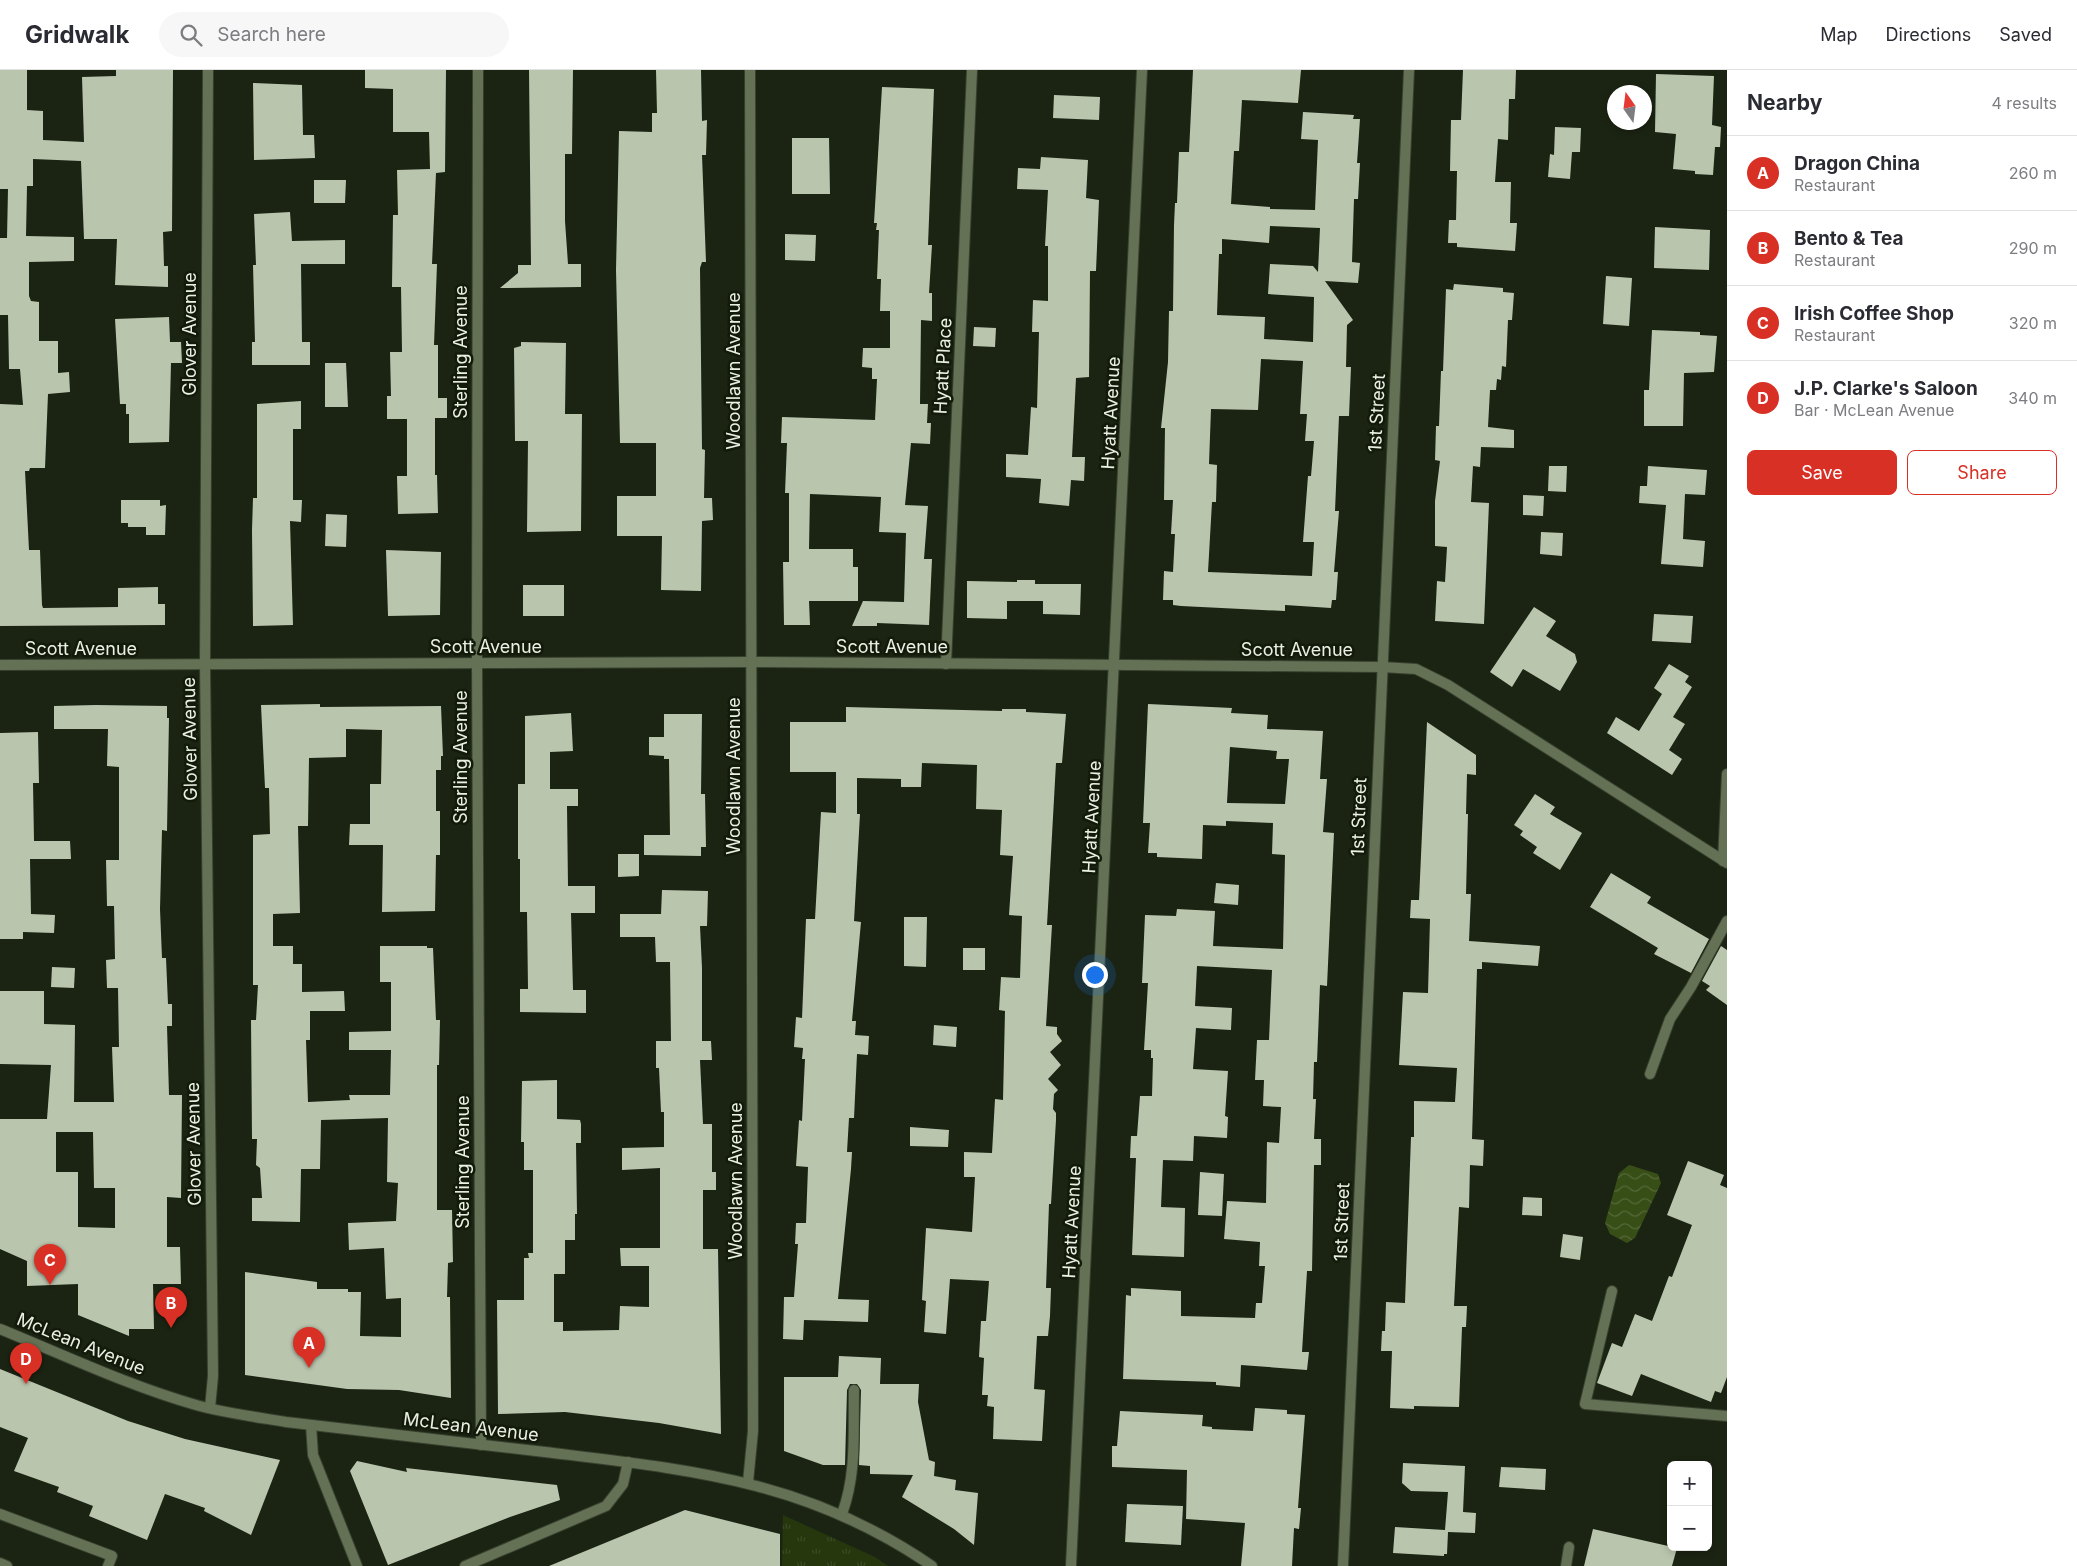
<!DOCTYPE html>
<meta charset="utf-8">
<style>
body{margin:0;font-family:Inter,sans-serif;background:#f7f7f7;color:#2b2b33}
.controls{position:absolute;right:15px;bottom:15px;display:grid;overflow:hidden;border-radius:8px;box-shadow:0 2px 8px #0003}
.controls button{width:45px;height:45px;display:grid;place-items:center;padding:0;border:0;border-bottom:1px solid #e1e1e2;background:#fff;color:#2b2b33;font:25px sans-serif}
.compass{position:absolute;left:1607px;top:15px;width:45px;height:45px;border-radius:50%;background:#fff;box-shadow:0 2px 8px #0003;rotate:346deg}
.you{position:absolute;left:1094px;top:904px;width:18px;height:18px;margin:-12px;border:4px solid #fff;border-radius:50%;background:#1a73e8;box-shadow:0 0 0 8px #1a73e833}
.badge{display:grid;place-items:center;width:32px;height:32px;border-radius:50%;background:#d93025;color:#fff;font-size:16px;font-weight:700}
.pin{position:absolute;translate:-50% -41px;filter:drop-shadow(0 1px 2px #0008)}
.pin::after{content:'';position:absolute;top:26px;width:18px;height:15px;background:inherit;clip-path:polygon(0 0,100% 0,50% 100%)}
.list{margin:0;padding:0;list-style:none}
h2{display:flex;justify-content:space-between;align-items:center;height:65px;margin:0;padding:0 20px;font-size:21px}
h2 small{font-size:16px;font-weight:400;color:#7c7c81}
.list li{display:grid;grid-template-columns:32px 1fr auto;gap:15px;align-items:center;box-sizing:border-box;height:75px;padding:0 20px;border-top:1px solid #e1e1e2}
.list b{display:block;font-size:19px;white-space:nowrap}
.list p{margin:0;font-size:16px;white-space:nowrap;color:#7c7c81}
.list em{font-size:16px;font-style:normal;color:#7c7c81}
.actions{display:flex;gap:10px;padding:15px 20px}
.actions a{flex:1;padding:11px 0;border:1px solid #d93025;border-radius:8px;text-align:center;font-size:18px;color:#d93025}
.actions .main{background:#d93025;color:#fff}
.icon{flex:none;width:28px;height:28px;fill:none;stroke:currentColor;stroke-width:2;stroke-linecap:round;stroke-linejoin:round}
.map{position:relative;flex:none;width:1727px;height:1496px;overflow:hidden}
header{display:flex;align-items:center;gap:30px;box-sizing:border-box;height:70px;padding:0 25px;background:#fff;border-bottom:1px solid #e1e1e2}
header strong{font-size:24px}
nav{display:flex;gap:28px;margin-inline-start:auto;font-size:18px}
.search{width:350px;height:45px;background:#f7f7f7;display:flex;align-items:center;gap:12px;box-sizing:border-box;padding:0 18px;border-radius:28px;color:#7c7c81;font-size:19px}
main{display:flex}
aside{flex:1;background:#fff}
.map>svg:first-child{display:block}
.park{fill:url(#park-tufts)}
.water{fill:url(#water-waves)}
.building{fill:#bac5ae;fill-rule:evenodd}
.lines{fill:none;stroke-linecap:round;stroke-linejoin:round}
.service-casing{stroke:#38402f;stroke-width:12}
.minor-casing{stroke:#38402f;stroke-width:12}
.tertiary-casing{stroke:#38402f;stroke-width:12}
.service{stroke:#647154;stroke-width:10}
.minor{stroke:#647154;stroke-width:10}
.tertiary{stroke:#647154;stroke-width:10}
.labels{text-anchor:middle;stroke-width:5;stroke-linejoin:round;paint-order:stroke}
.street-label{font-size:18px;fill:#eaf0e4;stroke:#121a09}
</style>
<header>
<strong>Gridwalk</strong>
<div class="search"><svg class="icon" aria-label="search" viewBox="0 0 24 24"><circle cx="10" cy="10" r="6"/><path d="M15 15l6 6"/></svg>Search here</div>
<nav><a>Map</a><a>Directions</a><a>Saved</a></nav>
</header>
<main>
<div class="map">
<svg width="1727" height="1496" viewBox="0 0 1727 1496">
<defs>
<pattern id="park-tufts" width="24" height="20" patternUnits="userSpaceOnUse" patternTransform="scale(1.25)"><rect width="24" height="20" fill="#26360d"/><path d="M3 7l-1-3M5 7V3M7 7l1-3M15 17l-1-3M17 17v-4M19 17l1-3" fill="none" stroke="#3b4a24"/></pattern>
<pattern id="water-waves" width="16" height="10" patternUnits="userSpaceOnUse" patternTransform="scale(1.25)"><rect width="16" height="10" fill="#384e17"/><path d="M0 5q4-4 8 0t8 0" fill="none" stroke="#556839"/></pattern>
</defs>
<rect width="100%" height="100%" fill="#1b2312"/>
<!-- park -->
<path class="park" d="M783,1445L875,1487L888,1496H782Z"/>
<!-- water -->
<path class="water" d="M1629,1095L1658,1104L1661,1113L1635,1168L1627,1173L1610,1164L1605,1153L1619,1103Z"/>
<!-- building -->
<g class="building">
<path d="M0,0H27V40L43,41V70L84,72L82,7L116,6V0H173L172,161L163,162L164,196H168V217L115,215L117,169H84L81,91L33,89V116H27L26,166L74,167V191L29,192V226L31,231L39,232V271H58V303L69,302L70,322L48,324L45,398H30L29,401H25L29,480H40L42,535L43,538L118,537V518L158,517V534H165V555L0,556V334L23,335L20,299H9L8,245H0V168H7L8,119H0Z"/>
<path d="M365,0H446L445,102L436,103L432,194H437L434,275H438V328H447V348H435V405H437L438,443L398,444L397,406H407V349H387V326H391L390,282H402L401,217H392L393,145H398L397,100L430,99L429,62H393V19L365,18Z"/>
<path d="M529,0H573L572,84H565V151L568,194H581V217L500,218L518,203V195H531Z"/>
<path d="M656,0H701L702,51L707,50L706,85H702L706,192H702L700,198L702,379L705,380L704,428H712L713,450L702,451L701,521L661,520L662,466H617V426H656V373H620L616,200L619,61L652,62V43H657Z"/>
<path d="M1193,0H1301L1298,33L1242,30L1239,81H1234L1231,134L1270,137V139L1315,140L1318,70L1301,69L1303,42L1354,45L1353,49H1360L1357,93H1360L1358,129H1354L1352,192L1360,193L1358,213L1325,211L1353,250L1347,255L1346,297H1351L1349,346H1339L1335,441H1339L1334,502H1338L1336,530H1332L1331,538L1285,535V541L1181,536L1173,535V530H1163L1164,501L1173,502L1175,464H1171L1173,430H1164L1165,358H1161L1168,292L1169,241H1173L1174,155L1175,133H1177L1179,82H1189ZM1270,156L1320,158L1318,202L1313,196L1270,194L1268,224L1314,227L1313,272L1264,269L1265,247L1217,245L1219,184H1222V169L1269,173ZM1261,289L1303,291L1300,344H1307L1305,371H1314L1311,406H1308L1303,472H1314L1312,506L1208,502L1212,432H1216L1217,395L1209,394L1211,339L1258,340Z"/>
<path d="M1463,0H1516L1515,29H1509L1508,70L1498,69L1495,112H1511L1510,153H1517L1515,181L1457,177V173H1448L1449,150H1456L1457,101H1450L1451,50H1461Z"/>
<path d="M1656,4L1714,6L1712,55L1721,57L1720,77H1715L1713,105L1695,104V101L1673,99L1676,64L1655,62Z"/>
<path d="M253,13L302,15L303,65H314L315,88L254,90Z"/>
<path d="M882,17L934,19L928,175H932L929,223H932V251L921,250L920,334H928L927,353H931L930,374L911,373L905,435L928,436L924,489H932L929,555L877,553V556H852L863,531L904,532L906,463L879,462L881,427L810,424L809,479H853V497H858V531H809L810,555H784L783,492H789V423H785L787,373H781L782,347L875,350L877,309H872V298L862,297L863,278H890V241H880L881,209H877L879,160H876L877,153H874Z"/>
<path d="M1054,25L1100,27L1099,50L1053,48Z"/>
<path d="M1555,57L1581,58L1580,82H1572L1570,109L1548,107L1550,84L1554,85Z"/>
<path d="M792,68H829L830,124H792Z"/>
<path d="M1041,87L1088,90L1086,128L1099,130L1096,201H1090L1089,307L1076,308L1072,387H1085L1084,411L1071,410L1069,436L1039,433L1041,409L1006,407V384L1028,385L1031,337L1037,338L1039,262H1032L1033,230L1048,231V176H1045L1048,120L1017,119L1018,98L1040,99Z"/>
<path d="M314,110H346L345,133H314Z"/>
<path d="M290,142L292,171L345,170V194H301L302,272H310V295H252V272H255L253,195H256L254,144Z"/>
<path d="M1655,157L1710,160L1709,200L1654,198Z"/>
<path d="M785,164L816,165L815,191L785,190Z"/>
<path d="M1606,206L1632,208L1629,256L1603,254Z"/>
<path d="M1454,214L1503,218V222L1514,223L1512,250H1508L1506,297L1502,296L1501,310L1497,309L1496,320H1490L1488,357L1514,360V378L1481,377L1480,397L1473,396L1471,432L1489,433L1484,554L1435,551L1437,511L1445,512L1447,477L1435,476V431L1440,391L1435,390L1436,356H1439L1441,301H1443L1446,219L1453,220Z"/>
<path d="M169,247L170,272H181L182,293H171L169,372L129,373V344H126V334H120L115,249Z"/>
<path d="M974,257L996,258L995,277L973,276Z"/>
<path d="M1652,260L1700,262V265L1717,266L1714,302L1684,303L1683,356H1644V320H1649Z"/>
<path d="M521,272L566,273L565,344H582L581,461L527,462L528,371H515L514,278L521,276Z"/>
<path d="M325,293H346L348,337H325Z"/>
<path d="M301,331V359H293V430H302L301,452L290,451L293,555L253,556L252,460L253,428H257V334Z"/>
<path d="M1549,396H1567L1566,422L1548,421Z"/>
<path d="M1648,396L1707,400L1705,425L1685,424L1683,469L1705,471L1703,497L1661,494L1666,435L1639,433L1640,416H1647Z"/>
<path d="M1523,425L1544,426L1543,446L1523,445Z"/>
<path d="M121,430H160V436L166,435L165,465H146V457H128V453H121Z"/>
<path d="M326,444L347,445L346,477L325,476Z"/>
<path d="M1541,462L1563,463L1562,486L1540,484Z"/>
<path d="M386,480L441,482L440,545L388,546Z"/>
<path d="M1017,510H1035V514H1081L1080,545L1043,544V531H1007V549L967,548V511L1017,512Z"/>
<rect x="523" y="515" width="41" height="31"/>
<path d="M1534,537L1556,551L1546,566L1575,584L1577,592L1560,621L1523,599L1512,617L1490,602Z"/>
<path d="M1654,544L1693,546L1691,573L1652,571Z"/>
<path d="M1669,594L1689,606L1685,612L1692,617L1673,647L1685,654L1669,680L1682,689L1672,705L1607,663L1616,647L1639,661L1662,624L1654,618Z"/>
<path d="M320,634V637L441,636L443,686H441V700H436V741H440V785H436L435,841L382,842L383,775H349L350,754H370V714H381L382,660L346,659V687L309,688L308,756H298L300,843L273,844V876H293V894H302V922L344,921L345,941H310V970H306L308,1032L350,1030L349,1025H390L391,980H349V962L391,961V912H380V876H427V878H433L436,950H440L439,995H437V1140H452L453,1192L448,1193L447,1227H450L451,1328L399,1320L347,1319L245,1305V1202L317,1212V1219H348V1222H361L360,1266L401,1267V1228L386,1229L384,1178L349,1180L348,1153L396,1151L398,1113L387,1112L388,1048L321,1050L320,1099H301L300,1152L252,1151V1128H262L260,1098L256,1095L257,1069H252L251,950H256L258,915H253V765L270,764L269,718H265L261,635Z"/>
<path d="M1148,634L1232,638L1231,643L1268,645L1267,659L1323,661L1320,709H1327L1323,762L1334,763L1327,916L1320,915L1317,992H1314L1313,1029H1316L1314,1069H1321V1095H1314L1312,1201H1307L1302,1282H1309L1307,1300L1241,1295L1240,1317L1216,1315V1312L1123,1309L1126,1225L1131,1226V1218L1181,1221V1246L1255,1248L1256,1233H1262L1265,1196H1259L1260,1172L1224,1169L1227,1131L1266,1133L1267,1072L1279,1073L1281,1037L1263,1036L1264,1010H1255L1257,970H1269L1272,900L1197,896L1195,936L1232,938L1231,960L1196,958L1193,999L1228,1001L1225,1046L1228,1047L1227,1068L1194,1066L1193,1091L1163,1090L1161,1137L1185,1138L1184,1187L1132,1185L1136,1088H1130L1131,1066H1137L1140,1026H1152L1153,988H1151V980H1144L1148,913H1142L1145,845L1176,846L1177,839L1215,841L1213,876L1283,879L1285,785L1272,784L1273,753L1226,751V756L1203,755L1202,789L1157,787V783H1148L1150,753H1143ZM1230,677L1277,681L1276,689H1289L1285,734L1227,733Z"/>
<path d="M96,635L167,636V648H169L167,761L162,760L160,839L162,888H166L168,934H172V956H167L169,1025H182L181,1128L167,1127V1177H180L181,1214H153L154,1259H129V1266L78,1245V1214L27,1216V1191L0,1179V1049H47L51,995L0,994V921H44V954L75,955L74,1032H114L112,977H119L118,918H107L106,890L115,889L114,836H107L106,790H119V697L107,696L108,659H54V636ZM56,1062H93L94,1118H115V1158L78,1157V1102H56Z"/>
<path d="M846,637L1002,641V639H1026V642L1066,644L1062,693H1056L1047,855H1052L1046,956L1057,957V964L1062,971L1050,982L1061,995L1048,1009L1058,1020L1054,1024L1053,1039L1056,1043V1050L1051,1134H1049L1046,1218H1051L1050,1246L1048,1266H1037L1034,1319L1045,1320L1042,1371L993,1369L994,1337L987,1336L988,1325H982L984,1288L979,1287L981,1251H986L989,1211L950,1209L946,1264L924,1262L926,1231L922,1230L926,1158L972,1162L975,1107H964V1082L992,1083L995,1029L1003,1030L1005,941L999,940L1001,907L1020,908L1022,846L1009,845L1013,786L1000,785L1002,740L976,739L977,695L922,693L921,717H901V709L857,708V744H860L854,851L861,852L852,951H856L855,965L869,966L868,985L857,984L854,1048H849L847,1082H852L851,1099L838,1229L869,1230L868,1252L804,1250L803,1270L783,1269L784,1227H794L798,1174H795L796,1153H806L808,1097L796,1096L799,1050L802,1051L805,989H802L803,978L794,977L796,947L802,948L806,849H815L821,742L836,743V702H790V652H846Z"/>
<path d="M571,643L573,681L550,682V719H578V736H567L568,816H595V843H571L573,920H586V943L520,942V919H528L527,842H520V789H518V714H525V646Z"/>
<path d="M664,644H702L701,724H705L706,777H701V786L644,785V765H670L669,689H664V686L649,685V667H664Z"/>
<path d="M1427,652L1476,685V705L1467,704L1466,744H1468L1466,824H1471L1469,871L1540,876L1538,896L1482,892V899H1477L1472,1069L1484,1070L1483,1096L1470,1095L1469,1138L1459,1137L1454,1236H1467L1466,1257H1462L1459,1337L1414,1336V1339L1390,1338L1392,1281H1381L1382,1261H1385L1386,1232L1405,1233L1411,1067H1414V1031L1455,1032L1457,998L1399,995L1403,922L1428,923L1430,849L1410,848L1411,830H1419Z"/>
<path d="M38,662L39,713H33L34,771H70L71,789H30L31,844L55,845L54,863L23,862V869H0V663Z"/>
<path d="M1535,724L1555,737L1550,744L1582,763L1560,800L1533,783L1537,777L1520,765L1523,761L1514,755Z"/>
<path d="M618,784H639V806L618,807Z"/>
<path d="M1611,803L1651,827L1647,833L1709,869L1691,903L1654,884L1658,878L1590,837Z"/>
<path d="M1216,813L1239,815L1238,835L1214,833Z"/>
<path d="M662,820L708,821L707,856H700L702,898V971H711L712,990H700L703,1054H712V1102H716V1120H703V1179H718L721,1364L659,1353L565,1342L498,1344L497,1230H524V1188H529L528,1183H533V1100H524V1072H521L522,1011L557,1010V1049L580,1050L581,1054V1073H576L577,1144H575V1170H565V1204H554V1252H563V1261L619,1260L620,1236L649,1237V1196H621L620,1178H660V1098L622,1100V1078L664,1077V1042H661L659,998H656V971H671L670,892H656L655,867H620V844H661Z"/>
<path d="M904,847H927L926,897L904,896Z"/>
<path d="M1721,876L1727,880V935L1706,920L1710,916L1702,911Z"/>
<rect x="963" y="878" width="22" height="22"/>
<path d="M52,897L75,898L74,918L51,917Z"/>
<path d="M934,955L957,957L956,977L933,975Z"/>
<path d="M910,1057L949,1060L948,1077L910,1076Z"/>
<path d="M1688,1091L1724,1105L1720,1115L1727,1118V1307L1721,1323L1715,1321L1711,1332L1641,1304L1632,1326L1597,1313L1612,1273L1622,1277L1635,1244L1652,1251L1669,1206L1672,1207L1692,1155L1667,1145Z"/>
<path d="M1200,1102L1224,1104L1222,1146L1198,1145Z"/>
<path d="M1523,1127L1542,1128V1146L1522,1145Z"/>
<path d="M1563,1164L1583,1167L1580,1190L1560,1187Z"/>
<path d="M839,1286L881,1288L880,1314H919L918,1332L929,1390L935,1392L934,1406L956,1410L955,1420L978,1423L974,1475L954,1459L902,1427L913,1405L870,1404V1396L859,1395L861,1320L857,1314H850L847,1320L845,1395H823L784,1381V1307H838Z"/>
<path d="M0,1299L128,1351L185,1369L280,1390L251,1465L204,1441L205,1438L165,1424L147,1470L89,1446L93,1436L57,1422L59,1417L14,1401L28,1368L0,1357Z"/>
<path d="M1255,1338L1287,1340V1344L1305,1345L1298,1438H1301L1299,1459L1294,1458L1292,1496H1241L1245,1453L1186,1449L1187,1400L1112,1397V1376H1117L1120,1341L1203,1345L1202,1356L1212,1357V1359L1253,1361Z"/>
<path d="M357,1391L407,1402L406,1398L557,1415L560,1430L510,1447L388,1495L350,1401Z"/>
<path d="M1403,1393L1465,1396L1463,1442L1476,1443L1475,1463L1448,1462L1447,1484H1444V1486L1393,1483L1395,1457L1445,1460L1448,1422L1411,1421L1402,1413Z"/>
<path d="M1501,1397L1546,1399L1545,1420L1499,1417Z"/>
<path d="M1127,1434L1183,1436L1181,1475L1125,1472Z"/>
<path d="M685,1440L780,1464V1496H549Z"/>
<path d="M1593,1459L1677,1478L1672,1496H1584Z"/>
</g>
<g class="lines">
<!-- service casing -->
<g class="service-casing">
<g id="service">
<path d="M1650,1004L1670,949L1691,917L1727,851"/>
<path d="M1612,1221L1585,1334L1727,1346"/>
<path d="M0,1444L112,1486L108,1496"/>
<path d="M842,1444C857,1403 853,1363 854,1320"/>
<path d="M0,1493L7,1496"/>
<path d="M1566,1496L1569,1477"/>
</g>
</g>
<!-- minor casing -->
<g class="minor-casing">
<g id="minor">
<path d="M208,0L205,594L213,1306L210,1338"/>
<path d="M478,0L477,593L481,1375"/>
<path d="M946,594L972,0"/>
<path d="M0,595L750,592L1382,597L1416,599L1448,615L1727,793"/>
<path d="M1723,791L1727,704"/>
<path d="M311,1355L313,1385L357,1496"/>
<path d="M465,1496L606,1436L623,1414L628,1392"/>
<path d="M1071,1496L1142,0"/>
<path d="M1343,1496L1409,0"/>
</g>
</g>
<!-- tertiary casing -->
<g class="tertiary-casing">
<g id="tertiary">
<path d="M0,1259C64,1285 129,1316 196,1335C225,1343 256,1347 286,1352C372,1362 459,1372 545,1382C691,1400 807,1410 932,1496"/>
<path d="M748,1412L753,1361L750,0"/>
</g>
</g>
<!-- service -->
<use href="#service" class="service"/>
<!-- minor -->
<use href="#minor" class="minor"/>
<!-- tertiary -->
<use href="#tertiary" class="tertiary"/>
</g>
<g class="labels">
<!-- street labels -->
<g class="street-label">
<text transform="translate(190 264) rotate(-90)" y="6">Glover Avenue</text>
<text transform="translate(461 282) rotate(-90)" y="6">Sterling Avenue</text>
<text transform="translate(943 296) rotate(-87)" y="6">Hyatt Place</text>
<text transform="translate(734 301) rotate(-90)" y="6">Woodlawn Avenue</text>
<text transform="translate(1111 343) rotate(-87)" y="6">Hyatt Avenue</text>
<text transform="translate(1377 343) rotate(-87)" y="6">1st Street</text>
<text x="486" y="583">Scott Avenue</text>
<text x="892" y="583">Scott Avenue</text>
<text x="81" y="585">Scott Avenue</text>
<text x="1297" y="586">Scott Avenue</text>
<text transform="translate(190 669) rotate(-91)" y="6">Glover Avenue</text>
<text transform="translate(461 687) rotate(-90)" y="6">Sterling Avenue</text>
<text transform="translate(734 706) rotate(-90)" y="6">Woodlawn Avenue</text>
<text transform="translate(1092 747) rotate(-87)" y="6">Hyatt Avenue</text>
<text transform="translate(1359 747) rotate(-88)" y="6">1st Street</text>
<text transform="translate(194 1074) rotate(-91)" y="6">Glover Avenue</text>
<text transform="translate(463 1092) rotate(-90)" y="6">Sterling Avenue</text>
<text transform="translate(736 1111) rotate(-90)" y="6">Woodlawn Avenue</text>
<text transform="translate(1072 1152) rotate(-87)" y="6">Hyatt Avenue</text>
<text transform="translate(1342 1152) rotate(-88)" y="6">1st Street</text>
<text transform="translate(81 1274) rotate(22)" y="6">McLean Avenue</text>
<text transform="translate(471 1357) rotate(7)" y="6">McLean Avenue</text>
</g>
</g>
</svg>
<div class="controls">
<button>+</button>
<button>−</button>
</div>
<svg class="compass" viewBox="-18 -18 36 36"><path d="M0-13l5 13h-10z" fill="#e53935"/><path d="M0 13l5-13h-10z" fill="#7c7c81"/></svg>
<div class="you"></div>
<div class="pin badge" style="left:309px;top:1298px">A</div>
<div class="pin badge" style="left:171px;top:1258px">B</div>
<div class="pin badge" style="left:50px;top:1215px">C</div>
<div class="pin badge" style="left:26px;top:1314px">D</div>
</div>
<aside>
<h2>Nearby<small>4 results</small></h2>
<ul class="list">
<li><span class="badge">A</span><div><b>Dragon China</b><p>Restaurant</p></div><em>260 m</em></li>
<li><span class="badge">B</span><div><b>Bento &amp; Tea</b><p>Restaurant</p></div><em>290 m</em></li>
<li><span class="badge">C</span><div><b>Irish Coffee Shop</b><p>Restaurant</p></div><em>320 m</em></li>
<li><span class="badge">D</span><div><b>J.P. Clarke's Saloon</b><p>Bar · McLean Avenue</p></div><em>340 m</em></li>
</ul>
<div class="actions"><a class="main">Save</a><a>Share</a></div>
</aside>
</main>
